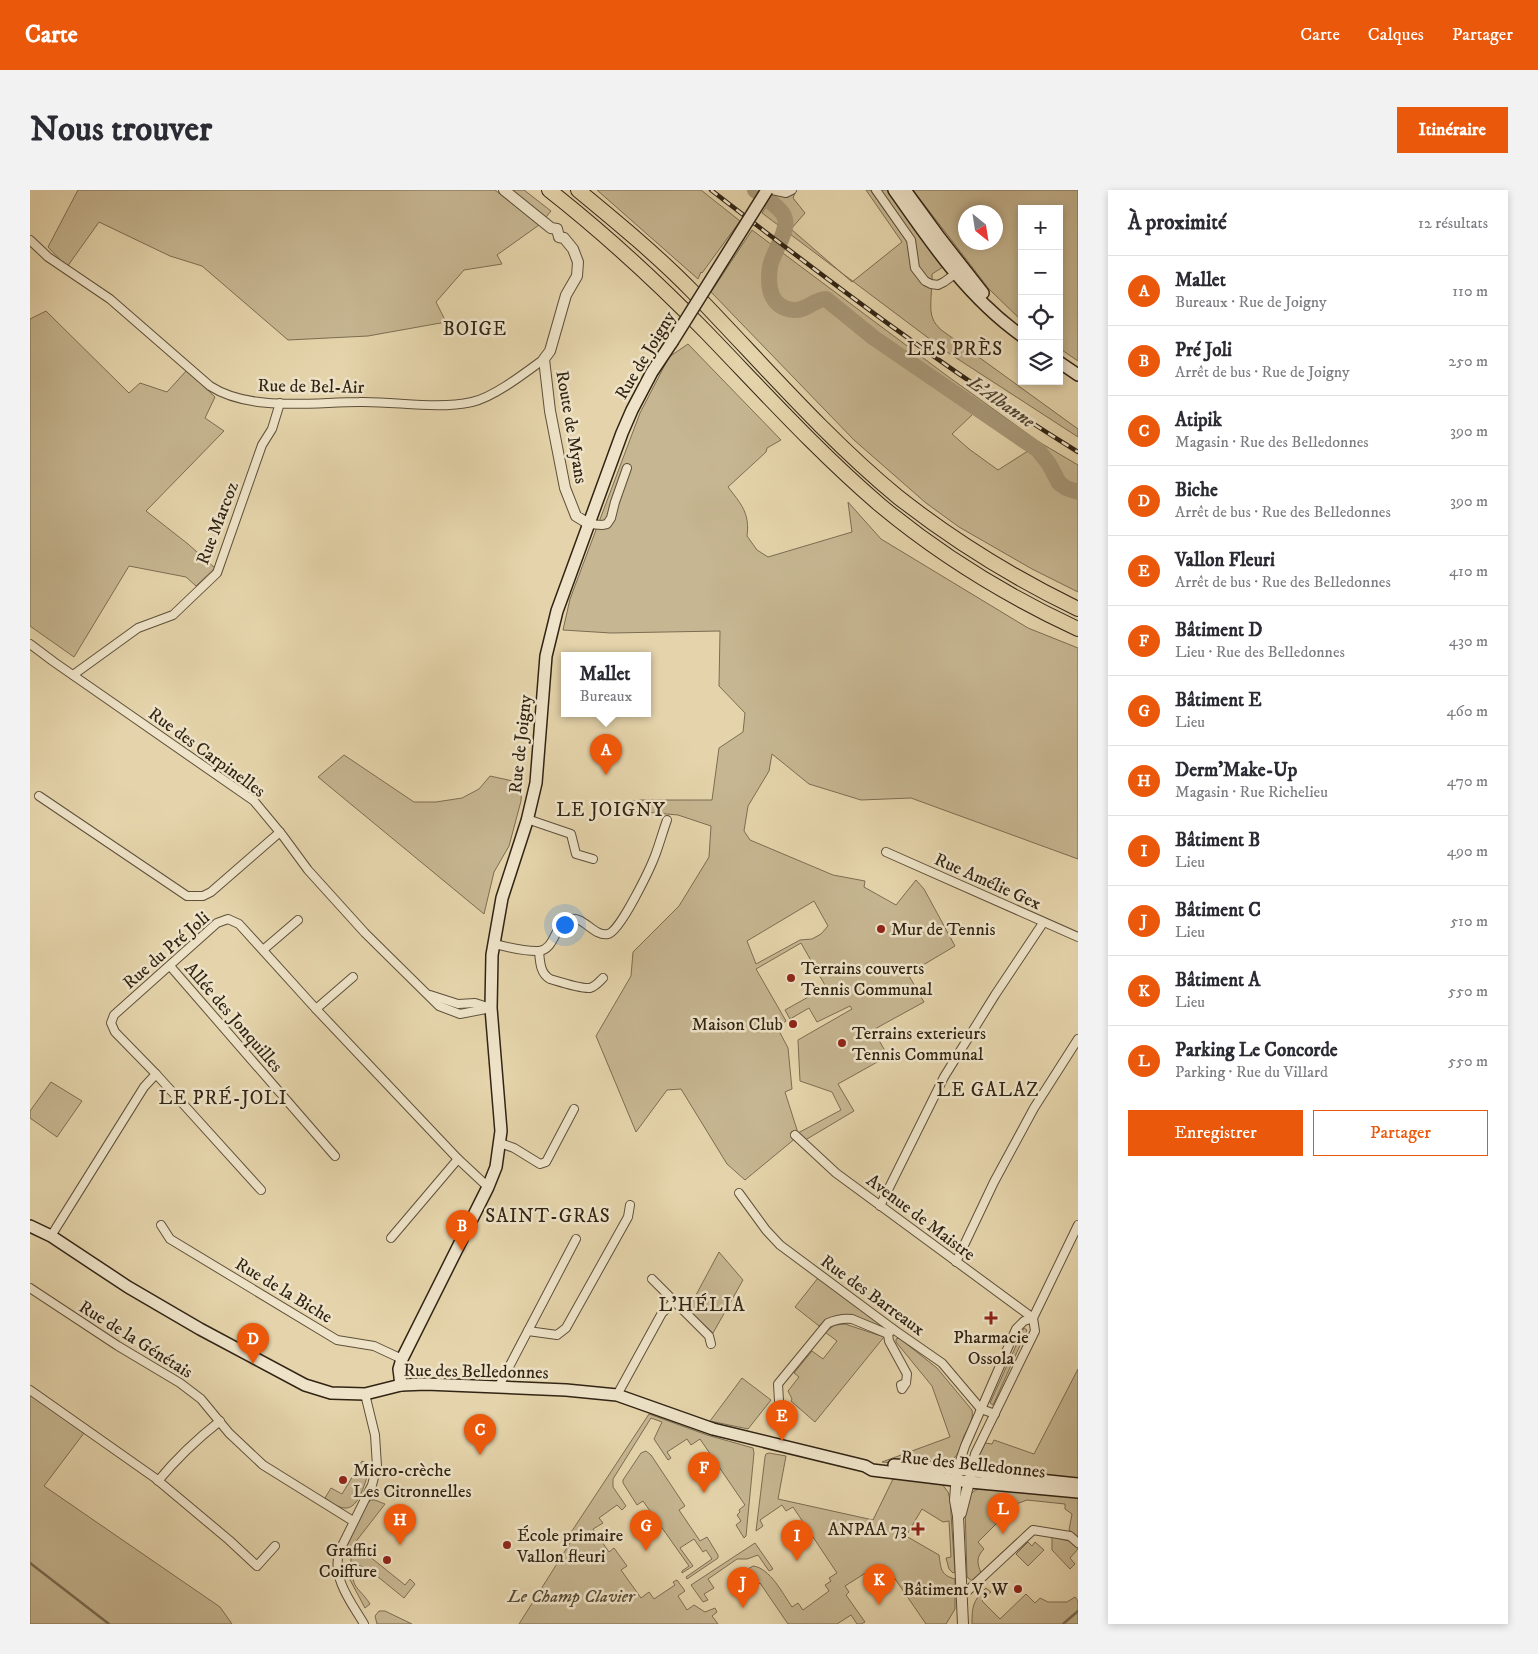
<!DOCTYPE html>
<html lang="fr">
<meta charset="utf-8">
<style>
body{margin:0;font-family:"IM FELL DW Pica",serif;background:#f2f2f3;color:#2b2b33}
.controls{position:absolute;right:15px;top:15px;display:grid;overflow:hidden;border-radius:0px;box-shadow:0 2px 8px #0003}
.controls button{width:45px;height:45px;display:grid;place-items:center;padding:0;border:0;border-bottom:1px solid #e1e1e2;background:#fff;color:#2b2b33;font:25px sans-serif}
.compass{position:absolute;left:928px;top:15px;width:45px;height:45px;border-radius:50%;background:#fff;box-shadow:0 2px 8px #0003;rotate:150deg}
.you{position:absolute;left:534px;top:734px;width:18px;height:18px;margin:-12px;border:4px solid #fff;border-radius:50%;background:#1a73e8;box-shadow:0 0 0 8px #1a73e833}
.badge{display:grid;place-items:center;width:32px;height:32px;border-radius:50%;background:#ea580c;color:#fff;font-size:16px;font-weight:700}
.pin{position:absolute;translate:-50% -41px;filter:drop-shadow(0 1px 2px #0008)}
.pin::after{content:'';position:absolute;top:26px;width:18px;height:15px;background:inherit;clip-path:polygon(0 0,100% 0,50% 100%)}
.popup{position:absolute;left:531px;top:462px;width:90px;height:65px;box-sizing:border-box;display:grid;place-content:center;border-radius:0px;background:#fff;filter:drop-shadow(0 1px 4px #0005);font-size:16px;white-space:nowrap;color:#7c7c81}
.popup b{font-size:19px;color:#2b2b33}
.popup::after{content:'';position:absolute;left:50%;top:100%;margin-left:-10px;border:10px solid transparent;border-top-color:#fff}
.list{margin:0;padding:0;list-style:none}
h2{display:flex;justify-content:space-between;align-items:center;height:65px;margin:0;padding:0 20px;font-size:21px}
h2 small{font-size:16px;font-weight:400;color:#7c7c81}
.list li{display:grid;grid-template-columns:32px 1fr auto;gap:15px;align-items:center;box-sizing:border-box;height:70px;padding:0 20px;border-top:1px solid #e1e1e2}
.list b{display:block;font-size:19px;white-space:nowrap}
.list p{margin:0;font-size:16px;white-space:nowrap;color:#7c7c81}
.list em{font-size:16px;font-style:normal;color:#7c7c81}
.actions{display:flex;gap:10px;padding:15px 20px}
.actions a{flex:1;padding:11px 0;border:1px solid #ea580c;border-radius:0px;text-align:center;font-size:18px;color:#ea580c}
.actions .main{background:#ea580c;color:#fff}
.icon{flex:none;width:28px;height:28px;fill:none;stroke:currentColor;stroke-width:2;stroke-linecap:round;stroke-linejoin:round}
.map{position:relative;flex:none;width:1048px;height:1434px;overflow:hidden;border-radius:0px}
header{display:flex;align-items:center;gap:30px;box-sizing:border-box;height:70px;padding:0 25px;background:#ea580c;color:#fff}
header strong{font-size:24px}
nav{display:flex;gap:28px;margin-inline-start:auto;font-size:18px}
.intro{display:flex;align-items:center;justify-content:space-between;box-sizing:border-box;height:120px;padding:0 30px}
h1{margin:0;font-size:35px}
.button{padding:12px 22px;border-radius:0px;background:#ea580c;color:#fff;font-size:18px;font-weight:700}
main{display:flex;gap:30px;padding:0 30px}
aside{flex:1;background:#fff;border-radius:0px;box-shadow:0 2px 8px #0003}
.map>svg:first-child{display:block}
.green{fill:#c6b691;stroke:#7c6d52;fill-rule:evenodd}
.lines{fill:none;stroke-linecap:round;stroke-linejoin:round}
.stream{stroke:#786a50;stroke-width:2.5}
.river{stroke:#a89878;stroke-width:16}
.minor-casing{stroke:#5e503a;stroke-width:10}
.tertiary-casing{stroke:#5e503a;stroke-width:12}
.secondary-casing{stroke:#312414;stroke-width:14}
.motorway-casing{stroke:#312414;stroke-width:16}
.minor{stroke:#eee3c8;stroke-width:8}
.tertiary{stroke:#eee3c8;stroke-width:10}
.secondary{stroke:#eee3c8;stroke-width:11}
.motorway{stroke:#e5d4ab;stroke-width:14}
.rail-casing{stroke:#312414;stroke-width:4.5}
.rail{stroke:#eee3c8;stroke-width:2.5;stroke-dasharray:8;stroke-linecap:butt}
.secondary-bridge-casing{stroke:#312414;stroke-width:14;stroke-linecap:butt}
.secondary-bridge{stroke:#eee3c8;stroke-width:11}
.poi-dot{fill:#8f2418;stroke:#eee3c8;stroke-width:2}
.labels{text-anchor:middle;stroke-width:5;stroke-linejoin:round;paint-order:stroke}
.street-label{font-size:18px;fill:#312414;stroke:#eee3c8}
.poi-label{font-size:18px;fill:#312414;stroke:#eee3c8;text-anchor:start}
.park-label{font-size:18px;font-style:italic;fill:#564833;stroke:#eee3c8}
.neighbourhood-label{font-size:19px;letter-spacing:1px;fill:#312414;stroke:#eee3c8}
.water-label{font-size:19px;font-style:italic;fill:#554732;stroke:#eee3c8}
</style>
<header>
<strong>Carte</strong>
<nav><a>Carte</a><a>Calques</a><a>Partager</a></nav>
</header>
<div class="intro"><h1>Nous trouver</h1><a class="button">Itinéraire</a></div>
<main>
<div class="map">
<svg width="1048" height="1434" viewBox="0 0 1048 1434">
<rect width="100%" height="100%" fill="#e5d4ab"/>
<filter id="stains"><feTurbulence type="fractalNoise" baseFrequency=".004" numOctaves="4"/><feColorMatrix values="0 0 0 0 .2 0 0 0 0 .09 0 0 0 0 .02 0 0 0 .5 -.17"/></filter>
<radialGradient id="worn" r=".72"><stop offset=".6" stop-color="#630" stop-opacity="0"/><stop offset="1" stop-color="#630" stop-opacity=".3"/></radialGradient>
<!-- green -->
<g class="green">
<path d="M48,0H465L509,35L467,65L472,74L434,80L406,112L416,132L338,146L258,150L172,76L140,66L69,32L37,77L18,57Z"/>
<path d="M482,0H494L521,21L516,27Z"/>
<path d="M567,0H671L710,31L672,83L671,82L668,89Z"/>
<path d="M747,0H766L763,8L775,23L761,39L822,92L872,52L836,0H840L875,49L882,45L850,0H858L913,77L902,84C903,96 898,120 903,129C904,133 908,136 910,139L1048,239V247L917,162L732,23Z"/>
<path d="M883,0H1048V171L1029,158V19H992V131L959,99ZM936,22H966V52H936Z"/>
<path d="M722,40L916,185L1009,252L1048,275V402L1002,379L929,337L896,313L824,250L681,102ZM943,224L997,260L998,261L968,280L939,259L922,244Z"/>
<path d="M16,121L99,203L110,193L137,202L157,180L185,207L175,228L194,241L116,321L158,354L185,378L166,396L156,387L99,376L44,467L0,436V129Z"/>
<path d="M658,154L751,250L737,258L736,262L698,297C711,314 720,323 717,346L727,360L738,367L822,342L818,312L851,349L998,438L1048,458V669L881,608L831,610L779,594L742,564L739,581L718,616L714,641L720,650L803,685L835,691L834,697L866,715L886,690L894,699L925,756L878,784L894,812L843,840L858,866L808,894L824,921L772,952L767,947L715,990L697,974L651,899L637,900L606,942L566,846L601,786L603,762L649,716L679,667L681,636L648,625L603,621L594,612L611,610H682L689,558L713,542L715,523L689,496L690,441L581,443L533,440L540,409L610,223L639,167ZM784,711L798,736L791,744L782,749L770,750L726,774L717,751ZM771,753L796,797L755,820L760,829L779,818L787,832L820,816L822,819L768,850L770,891L802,902L811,920L768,943L755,902L762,899L758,858L747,837L756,831L726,779Z"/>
<path d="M314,565L384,612H406L432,608L449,599L460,586L492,593L491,611L479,656L464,682L454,724L288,587Z"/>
<path d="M21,892L52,911L27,947L0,928V921Z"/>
<path d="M689,1062L713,1090L683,1143L658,1120Z"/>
<path d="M788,1088L856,1138C831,1131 812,1115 789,1136L765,1117Z"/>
<path d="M815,1134L854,1147L785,1232L761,1211L762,1209L758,1201L769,1187L764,1183L782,1161L793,1169L807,1151L795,1142L805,1135Z"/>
<path d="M994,1138L997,1140L963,1215L960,1213Z"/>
<path d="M869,1148L907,1178L942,1220C944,1229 938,1238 934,1246C931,1254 929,1265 922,1270C912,1278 866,1273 852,1272L920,1247L902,1196L866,1152V1149Z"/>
<path d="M1048,1179V1289L955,1276L949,1270V1266L955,1253L962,1254L964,1250L1004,1264Z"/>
<path d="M712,1188L741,1210L718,1239L680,1231Z"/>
<path d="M0,1205L54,1243L14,1296L190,1417L202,1434H0Z"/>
<path d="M619,1224L677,1245L723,1258L724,1263L716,1346L714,1348L706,1335L711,1331L707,1325L710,1322L709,1320L715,1315L670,1249L661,1255L657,1249L637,1262L641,1268L638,1270L624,1249L632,1232L621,1228L583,1289V1297L596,1316L592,1320L587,1315L569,1328L573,1333L563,1339L579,1362L584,1358L597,1376L591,1380L611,1408L619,1402L624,1409L645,1395L643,1392L647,1390L655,1401L648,1406L657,1420L664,1415L675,1422L685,1418L687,1422L682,1426L688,1434H489L540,1353L536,1350Z"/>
<path d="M616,1261L621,1265L655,1316L649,1320L670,1351L677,1347L688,1365V1368L657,1389L656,1387L682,1369L676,1360L673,1362L664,1349L650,1358L663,1376L652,1383V1381L659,1376L613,1311L607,1315L593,1293V1290L611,1263Z"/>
<path d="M739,1263L756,1266L748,1309L843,1330L863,1289L898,1291L912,1294L918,1302L920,1309L925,1382L923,1383L919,1379L916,1368L921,1367L919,1331L913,1332L892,1319L876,1346L909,1365C911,1378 910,1385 925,1389V1419L916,1434H896L859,1380L852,1384L851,1382L849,1383L845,1377L815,1396L819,1402L816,1405L835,1432L831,1434H827L821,1425L807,1434H758L730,1393L724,1397L722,1393L726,1390L721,1381L713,1386L711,1383L723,1376C740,1378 753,1404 762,1417L768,1413L773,1420L799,1401L795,1395L801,1391L799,1388L807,1383L763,1317L756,1321L752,1315L730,1330L733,1336L726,1341L735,1267L736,1264Z"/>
<path d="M332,1271L340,1275C337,1286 331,1316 317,1318C309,1319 301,1312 295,1308L301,1298L312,1304Z"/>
<path d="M952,1298L1048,1308V1347L1039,1340L1042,1324L1035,1319V1314L997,1310L986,1314L948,1352L954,1359C946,1367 947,1373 951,1383L942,1391L937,1387L935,1316C938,1306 942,1300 952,1298Z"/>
<path d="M341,1310H345L355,1314L324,1354L375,1395L380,1389L385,1394L374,1408L342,1382L325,1373C319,1399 328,1395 340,1414L335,1418L319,1388L321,1370L320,1361L315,1354L336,1314Z"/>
<path d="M1022,1347L1039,1351L1048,1359L1040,1368L1045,1374L1040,1379L1022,1360Z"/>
<path d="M998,1352L1002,1356L1005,1352L1014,1360L998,1376L986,1364Z"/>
<path d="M725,1353L743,1379L739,1381L728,1365L717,1369H707L678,1389L684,1398L674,1404L678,1410L673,1412L661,1395Z"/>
<path d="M956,1398L961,1402L952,1411L970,1429L996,1404L1005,1413L1010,1408L1018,1412H1037L1045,1407L1048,1411V1434H942C942,1416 943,1411 956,1398Z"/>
<path d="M349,1421H355L382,1434H347L345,1426Z"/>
</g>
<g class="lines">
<!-- stream -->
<g class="stream">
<path d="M0,1373L79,1434"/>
<path d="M1033,1434L1048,1421"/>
</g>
<!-- river -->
<path class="river" d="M725,0C733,6 751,18 754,26C761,39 742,63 740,77C737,97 740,118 764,120C777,121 784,109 796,109L844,148L1008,260L1019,274L1029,293L1036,298L1048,302"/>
<!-- minor casing -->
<g class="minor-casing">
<g id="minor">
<path d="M742,0L756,3L762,0"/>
<path d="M846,0L881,50L885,78L895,91L901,94L908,95L914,92L929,81"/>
<path d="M0,50L18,67L80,109L180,196C220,222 283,212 329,212C366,211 405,220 442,212C464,207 495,183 514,169"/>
<path d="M559,334L572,335L577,334L581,328L585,312L597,278"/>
<path d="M0,454L24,472L224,611L253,646L278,680L335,743L409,816L430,824L461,818"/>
<path d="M43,485L108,438L143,425L187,383L232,255L242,239L250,213"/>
<path d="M9,606L157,706H173L181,702L250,642"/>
<path d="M497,629L541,644L546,664L563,669"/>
<path d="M856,662L1048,747"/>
<path d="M464,754C478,757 495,762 509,761C526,759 524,733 540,729C554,726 564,747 578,744C590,742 621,677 626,663C630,652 633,641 637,630"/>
<path d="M233,760L268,730"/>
<path d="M509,761C510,772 510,783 520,789C530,792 551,799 560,798C566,796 569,792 573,788"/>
<path d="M140,776L305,966"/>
<path d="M400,805L428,814L445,813L461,818"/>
<path d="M286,819L323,787"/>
<path d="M126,884L231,1000"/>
<path d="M765,945L806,983L1003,1128"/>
<path d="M470,953L484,958L510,974L516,972L544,919"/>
<path d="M709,1003L736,1040L750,1055L863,1139L912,1173L951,1219L965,1224"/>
<path d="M850,1016L914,887L965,805L1013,733"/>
<path d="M131,1035L140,1049L307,1150L344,1156L372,1169"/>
<path d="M21,1046L114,897L126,884L85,842L81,833L84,825L187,733L198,729L209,734L286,819L428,969L458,997"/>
<path d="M361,1048L428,969"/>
<path d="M926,1072L964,992L1004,918L1048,849"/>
<path d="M622,1089L679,1146L681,1154"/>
<path d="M0,1098L88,1156L150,1193L171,1209L199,1243L233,1275L323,1331"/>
<path d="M498,1141L527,1145L536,1138L598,1027L600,1015"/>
<path d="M858,1144L859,1151L877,1184L876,1193L872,1199L871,1195L876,1193"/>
<path d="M469,1196L546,1049"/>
<path d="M0,1200L125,1288L199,1350L227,1376L245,1356"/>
<path d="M587,1205L632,1123L644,1112"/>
<path d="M749,1211L748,1194L798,1133C807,1129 813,1128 822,1129L858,1144L863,1139"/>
<path d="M927,1280L935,1256L986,1139L994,1131L1003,1128"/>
<path d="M941,1280L945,1264L1005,1141L1003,1128L1048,1035"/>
<path d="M128,1291C147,1268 167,1249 190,1231"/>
<path d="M932,1406L1003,1340L1040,1346L1048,1353"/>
<path d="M334,1434C321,1412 302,1389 309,1362L342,1295L347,1276L345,1245L335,1204"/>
</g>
</g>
<!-- tertiary casing -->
<g class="tertiary-casing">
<g id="tertiary">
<path d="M474,0L521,38L527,39L529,47L534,48L543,59L548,72L547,86L536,105L520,161L514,169L520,221L535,298L546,326L559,334"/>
<path d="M927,1283L925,1310L928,1326L933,1434"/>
<path d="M928,1326L931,1323L941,1284"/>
</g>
</g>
<!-- secondary casing -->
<g class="secondary-casing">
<g id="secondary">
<path d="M864,0C901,53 938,108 992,146"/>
<path d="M875,0L910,48L953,103"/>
<path d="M1029,172L1048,185"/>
<path d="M0,1036L21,1046L98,1097L170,1139L275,1195L301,1203L335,1204L371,1195L396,1194L536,1200L587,1205L683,1239L835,1276L842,1280L940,1292L1048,1302"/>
<path d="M371,1195L369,1179L372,1169L458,997L466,977L471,941L461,818L462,765L472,708L497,631L506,593L516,466L527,421L592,243L602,220L622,182L642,152"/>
<path d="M864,1275L941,1280L970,1286L1048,1294"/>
</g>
</g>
<!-- motorway casing -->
<g class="motorway-casing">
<g id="motorway">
<path d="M519,0C575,44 626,91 676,142C733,201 788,262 850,315C910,365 977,406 1048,439"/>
<path d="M548,0C588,33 628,66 664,103C730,171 795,247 868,307C924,351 984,388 1048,419"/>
</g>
</g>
<!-- minor -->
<use href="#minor" class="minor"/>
<!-- tertiary -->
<use href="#tertiary" class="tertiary"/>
<!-- secondary -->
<use href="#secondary" class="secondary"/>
<!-- motorway -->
<use href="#motorway" class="motorway"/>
<!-- rail casing -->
<g class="rail-casing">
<path id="rail" d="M681,0C800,92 920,183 1048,262"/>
</g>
<!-- rail -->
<use href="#rail" class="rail"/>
<!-- secondary-bridge casing -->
<g class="secondary-bridge-casing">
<path id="secondary-bridge" d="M642,152L737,0"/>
</g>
<!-- secondary-bridge -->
<use href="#secondary-bridge" class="secondary-bridge"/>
</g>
<!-- markers -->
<g class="poi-dot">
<circle cx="851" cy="739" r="5"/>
<circle cx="761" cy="788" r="5"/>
<circle cx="763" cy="834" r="5"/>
<circle cx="812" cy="853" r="5"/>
<path d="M958.5 1120.5h5v5h5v5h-5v5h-5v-5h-5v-5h5z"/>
<circle cx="313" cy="1290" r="5"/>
<path d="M885.5 1331.5h5v5h5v5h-5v5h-5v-5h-5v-5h5z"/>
<circle cx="477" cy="1355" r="5"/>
<circle cx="357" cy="1370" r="5"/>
<circle cx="988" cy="1399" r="5"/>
</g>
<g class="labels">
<!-- street labels -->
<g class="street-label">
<text transform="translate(615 165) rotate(-59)" y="6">Rue de Joigny</text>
<text transform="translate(281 196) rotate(1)" y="6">Rue de Bel-Air</text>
<text transform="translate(542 237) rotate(80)" y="6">Route de Myans</text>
<text transform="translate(187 333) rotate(-69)" y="6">Rue Marcoz</text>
<text transform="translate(490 554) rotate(-84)" y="6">Rue de Joigny</text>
<text transform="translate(177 562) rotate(36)" y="6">Rue des Carpinelles</text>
<text transform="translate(958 691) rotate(24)" y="6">Rue Amélie Gex</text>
<text transform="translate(136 760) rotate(-41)" y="6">Rue du Pré Joli</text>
<text transform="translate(204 827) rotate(49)" y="6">Allée des Jonquilles</text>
<text transform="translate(891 1027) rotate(37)" y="6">Avenue de Maistre</text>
<text transform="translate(254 1100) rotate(31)" y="6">Rue de la Biche</text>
<text transform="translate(843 1105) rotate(36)" y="6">Rue des Barreaux</text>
<text transform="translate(106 1149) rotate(32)" y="6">Rue de la Génétais</text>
<text transform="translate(446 1181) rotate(1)" y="6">Rue des Belledonnes</text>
<text transform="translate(943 1274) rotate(6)" y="6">Rue des Belledonnes</text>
</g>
<!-- poi labels -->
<g class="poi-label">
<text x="861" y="745">Mur de Tennis</text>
<text x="771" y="784">Terrains couverts<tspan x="771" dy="21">Tennis Communal</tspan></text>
<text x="753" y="840" text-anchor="end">Maison Club</text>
<text x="822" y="849">Terrains exterieurs<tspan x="822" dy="21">Tennis Communal</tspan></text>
<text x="961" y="1153" text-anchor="middle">Pharmacie<tspan x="961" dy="21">Ossola</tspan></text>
<text x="323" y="1286">Micro-crèche<tspan x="323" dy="21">Les Citronnelles</tspan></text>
<text x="877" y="1345" text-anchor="end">ANPAA 73</text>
<text x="487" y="1351">École primaire<tspan x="487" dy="21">Vallon fleuri</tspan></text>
<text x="347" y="1366" text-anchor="end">Graffiti<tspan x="347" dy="21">Coiffure</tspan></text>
<text x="978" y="1405" text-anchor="end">Bâtiment V, W</text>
</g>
<!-- park labels -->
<g class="park-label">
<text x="541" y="1412">Le Champ Clavier</text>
</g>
<!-- neighbourhood labels -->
<g class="neighbourhood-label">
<text x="445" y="145">BOIGE</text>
<text x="925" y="165">LES PRÈS</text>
<text x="581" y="626">LE JOIGNY</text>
<text x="958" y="906">LE GALAZ</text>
<text x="193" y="914">LE PRÉ-JOLI</text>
<text x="518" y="1032">SAINT-GRAS</text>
<text x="672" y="1121">L'HÉLIA</text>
</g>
<!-- water labels -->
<g class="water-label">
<text transform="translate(972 211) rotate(35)" y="7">L'Albanne</text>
</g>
</g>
<rect width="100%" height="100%" filter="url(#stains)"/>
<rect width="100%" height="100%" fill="url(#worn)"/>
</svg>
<div class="controls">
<button>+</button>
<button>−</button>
<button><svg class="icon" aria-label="locate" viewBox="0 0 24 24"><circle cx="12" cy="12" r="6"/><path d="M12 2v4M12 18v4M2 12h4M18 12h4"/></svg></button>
<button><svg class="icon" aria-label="layers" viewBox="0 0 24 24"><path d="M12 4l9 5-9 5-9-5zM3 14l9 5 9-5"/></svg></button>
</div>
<svg class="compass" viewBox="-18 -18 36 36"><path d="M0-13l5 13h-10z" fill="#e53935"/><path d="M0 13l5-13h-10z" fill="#7c7c81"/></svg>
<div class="you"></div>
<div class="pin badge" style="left:576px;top:585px">A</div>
<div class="popup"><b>Mallet</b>Bureaux</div>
<div class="pin badge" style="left:432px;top:1061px">B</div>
<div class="pin badge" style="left:450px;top:1265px">C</div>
<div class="pin badge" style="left:223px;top:1174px">D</div>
<div class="pin badge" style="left:752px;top:1251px">E</div>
<div class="pin badge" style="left:674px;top:1303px">F</div>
<div class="pin badge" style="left:616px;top:1361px">G</div>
<div class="pin badge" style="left:370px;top:1355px">H</div>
<div class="pin badge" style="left:767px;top:1371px">I</div>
<div class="pin badge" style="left:713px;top:1418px">J</div>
<div class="pin badge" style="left:849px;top:1415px">K</div>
<div class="pin badge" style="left:973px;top:1344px">L</div>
</div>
<aside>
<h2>À proximité<small>12 résultats</small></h2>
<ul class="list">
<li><span class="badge">A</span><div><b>Mallet</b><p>Bureaux · Rue de Joigny</p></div><em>110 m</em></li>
<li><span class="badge">B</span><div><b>Pré Joli</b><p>Arrêt de bus · Rue de Joigny</p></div><em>250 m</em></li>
<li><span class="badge">C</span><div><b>Atipik</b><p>Magasin · Rue des Belledonnes</p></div><em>390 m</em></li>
<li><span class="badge">D</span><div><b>Biche</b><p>Arrêt de bus · Rue des Belledonnes</p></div><em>390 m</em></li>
<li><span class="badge">E</span><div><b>Vallon Fleuri</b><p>Arrêt de bus · Rue des Belledonnes</p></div><em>410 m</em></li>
<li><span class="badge">F</span><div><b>Bâtiment D</b><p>Lieu · Rue des Belledonnes</p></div><em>430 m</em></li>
<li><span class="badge">G</span><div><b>Bâtiment E</b><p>Lieu</p></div><em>460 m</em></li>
<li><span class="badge">H</span><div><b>Derm'Make-Up</b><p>Magasin · Rue Richelieu</p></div><em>470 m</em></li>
<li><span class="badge">I</span><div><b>Bâtiment B</b><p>Lieu</p></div><em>490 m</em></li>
<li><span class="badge">J</span><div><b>Bâtiment C</b><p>Lieu</p></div><em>510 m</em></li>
<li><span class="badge">K</span><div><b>Bâtiment A</b><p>Lieu</p></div><em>550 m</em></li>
<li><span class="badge">L</span><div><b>Parking Le Concorde</b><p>Parking · Rue du Villard</p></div><em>550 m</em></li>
</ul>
<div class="actions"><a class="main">Enregistrer</a><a>Partager</a></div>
</aside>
</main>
